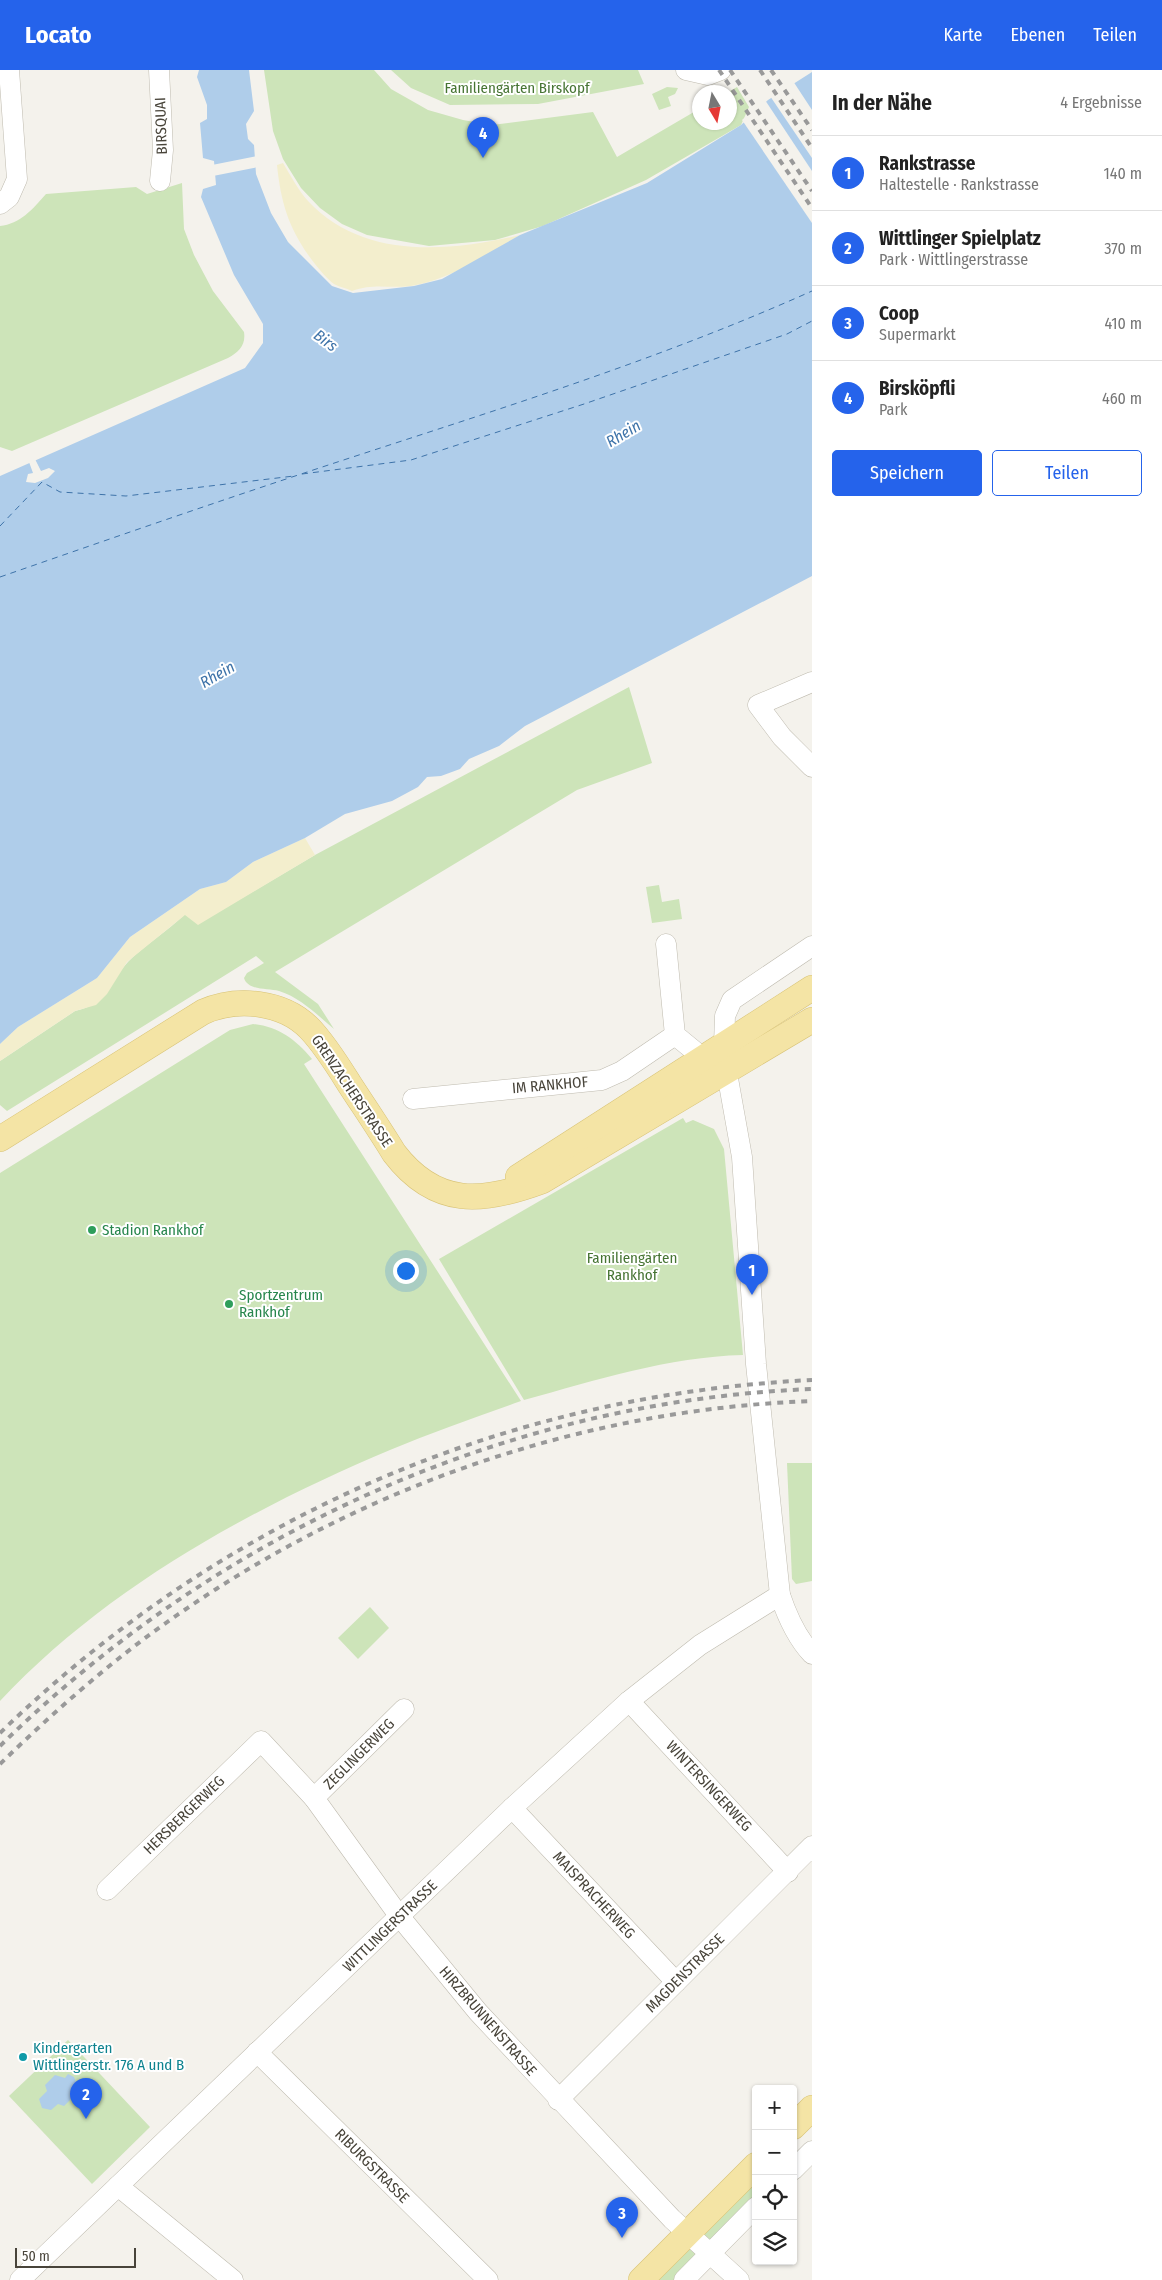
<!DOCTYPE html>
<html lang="de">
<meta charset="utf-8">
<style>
body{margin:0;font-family:"Fira Sans Condensed",sans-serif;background:#f6f6f6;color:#222}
.controls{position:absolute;right:15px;bottom:15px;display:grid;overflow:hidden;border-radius:5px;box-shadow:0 1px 4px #0004}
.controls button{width:45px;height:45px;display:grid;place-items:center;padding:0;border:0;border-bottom:1px solid #e0e0e0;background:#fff;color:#222;font:25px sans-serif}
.compass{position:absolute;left:692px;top:15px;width:45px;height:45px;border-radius:50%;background:#fff;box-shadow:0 1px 4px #0004;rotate:170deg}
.scale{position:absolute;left:15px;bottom:12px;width:121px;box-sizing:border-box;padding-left:5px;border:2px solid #48443a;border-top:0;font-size:14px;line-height:18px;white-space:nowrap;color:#48443a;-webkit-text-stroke:4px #fff;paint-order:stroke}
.you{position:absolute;left:405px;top:1200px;width:18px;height:18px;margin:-12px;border:4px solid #fff;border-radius:50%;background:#1a73e8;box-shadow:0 0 0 8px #1a73e833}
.badge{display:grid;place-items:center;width:32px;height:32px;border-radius:50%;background:#2563eb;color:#fff;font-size:16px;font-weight:700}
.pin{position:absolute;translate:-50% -41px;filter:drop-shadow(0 1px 2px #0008)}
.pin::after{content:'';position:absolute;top:26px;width:18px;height:15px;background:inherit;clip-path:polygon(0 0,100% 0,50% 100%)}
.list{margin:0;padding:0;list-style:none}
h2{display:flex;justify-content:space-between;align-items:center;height:65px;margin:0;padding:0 20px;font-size:21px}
h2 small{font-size:16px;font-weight:400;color:#767676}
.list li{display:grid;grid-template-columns:32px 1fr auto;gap:15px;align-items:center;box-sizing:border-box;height:75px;padding:0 20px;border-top:1px solid #e0e0e0}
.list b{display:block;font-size:19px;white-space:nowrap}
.list p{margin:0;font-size:16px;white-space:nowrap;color:#767676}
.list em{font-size:16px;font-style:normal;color:#767676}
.actions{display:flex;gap:10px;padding:15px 20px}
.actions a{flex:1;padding:11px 0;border:1px solid #2563eb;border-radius:5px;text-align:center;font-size:18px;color:#2563eb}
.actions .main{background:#2563eb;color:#fff}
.icon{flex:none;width:28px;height:28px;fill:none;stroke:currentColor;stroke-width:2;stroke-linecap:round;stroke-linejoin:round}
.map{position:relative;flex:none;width:812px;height:2210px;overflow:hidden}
header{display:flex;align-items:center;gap:30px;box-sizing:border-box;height:70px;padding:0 25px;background:#2563eb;color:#fff}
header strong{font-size:24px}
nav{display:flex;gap:28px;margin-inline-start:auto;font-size:18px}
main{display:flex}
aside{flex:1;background:#fff}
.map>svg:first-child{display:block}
.green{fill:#cde4b9}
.sand{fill:#f3eecd}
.water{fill:#afcdea}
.pier{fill:#f4f2ec}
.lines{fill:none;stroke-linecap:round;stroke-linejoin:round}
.ferry{stroke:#3e73a9;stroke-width:1;stroke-dasharray:6 5;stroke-linecap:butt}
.minor-casing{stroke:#bfbbaf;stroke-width:21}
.major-casing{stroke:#d8c376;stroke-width:26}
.minor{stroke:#fff;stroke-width:20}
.major{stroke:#f4e4a5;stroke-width:25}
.rail{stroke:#999;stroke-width:4;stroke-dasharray:6 6;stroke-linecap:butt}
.leisure-dot{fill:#2e9e5b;stroke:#fff;stroke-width:2}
.culture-dot{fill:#0f9aa8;stroke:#fff;stroke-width:2}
.labels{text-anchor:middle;stroke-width:4;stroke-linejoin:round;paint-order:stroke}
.park-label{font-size:15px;fill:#467433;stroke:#fff}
.street-label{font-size:15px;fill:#48443a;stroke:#fff}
.leisure-label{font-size:15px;fill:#27864d;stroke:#fff;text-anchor:start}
.culture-label{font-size:15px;fill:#0d838f;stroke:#fff;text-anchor:start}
.water-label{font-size:16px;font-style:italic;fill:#3e73a9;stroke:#fff}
</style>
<header>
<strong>Locato</strong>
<nav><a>Karte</a><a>Ebenen</a><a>Teilen</a></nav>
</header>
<main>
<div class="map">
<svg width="812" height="2210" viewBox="0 0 812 2210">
<rect width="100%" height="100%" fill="#f4f2ec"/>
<!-- green -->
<g class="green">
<path d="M264,0H374L391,19L428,40L463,50L492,55L593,42L617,87L699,39L700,52H730L728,22L737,17L749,37L741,55L646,110L543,156L495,170L429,176L367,165L342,154L320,138L301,118L283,89L273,61Z"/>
<path d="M391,0H638L644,14L538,34L450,35L411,18Z"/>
<path d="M667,17L678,18L675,24L668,27L671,36L659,40L652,24Z"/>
<path d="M182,113L184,159L194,185L213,221L244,262C246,275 239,282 228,288L12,381L0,377V156C20,154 33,139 46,124L136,117L147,124Z"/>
<path d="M629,617L652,693L577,720L275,902L318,934L334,959C316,944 301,928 279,921C268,918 248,921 244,908L247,903L264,893L256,886L7,1041L0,1035V991L75,941C108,934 108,913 128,892C143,876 168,861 185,844L198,854L315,785Z"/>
<path d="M659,815L662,832L679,829L682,849L652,853L646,817Z"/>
<path d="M253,954C279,957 295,969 312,989L304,994L521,1331C477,1347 433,1362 390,1380C248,1440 106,1518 0,1631V1103L230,960Z"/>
<path d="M683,1048L686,1053L693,1050L714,1059L724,1079L743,1285C668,1287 597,1310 524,1330L439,1189Z"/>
<path d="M787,1393H812V1511L796,1514L792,1509Z"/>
<path d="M370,1537L389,1558L358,1589L338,1568Z"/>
<path d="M68,1970L150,2057L92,2114L9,2026Z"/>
<path d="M756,2095V2137L684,2210H641Z"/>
</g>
<!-- sand -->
<g class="sand">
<path d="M283,93C291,106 298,120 308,131C363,190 449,182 520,165C486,185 455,207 416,215C392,220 376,212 352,221C346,218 339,217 334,214C327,209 320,200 315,194C290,162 281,135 277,95Z"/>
<path d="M305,768L315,785L198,855L185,845L127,892L107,924L96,935L75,941L0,991V974L18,957L97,908L130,867L200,819L226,812L253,792Z"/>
</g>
<!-- water -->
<g class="water">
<path d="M199,0H249L254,41L246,54L248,69L254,75L256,104L271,143L288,172L332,216L353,223L414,216L442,209L520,165L647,113L741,55L768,30L812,2V506L525,656L499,676L469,689L460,699L441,706L427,707L418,717L392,731L345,744L305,768L253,792L226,812L200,819L130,867L97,908L18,957L0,974V406L245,298L263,273V254L234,205L201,127L203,119L216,115L214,91L203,88L200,53L207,49V35L197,7Z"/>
<path d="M68,2004L74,2007L76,2012L72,2016L75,2025L64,2036L58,2034L51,2040L42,2038L39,2029L47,2021L45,2015L55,2005L65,2008Z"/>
</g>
<!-- pier -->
<g class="pier">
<path d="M793,11L812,40V88L770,26Z"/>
<path d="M765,30L812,101V153L742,50Z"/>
<path d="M257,86L258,97L213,106L212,95Z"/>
<path d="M35,389L41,401L49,398L55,401L48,408L35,413L26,412L28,404L33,403L29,392Z"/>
</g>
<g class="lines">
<!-- ferry -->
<g class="ferry">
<path d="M302,404L411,390L584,334L787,264L812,251"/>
<path d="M0,456L42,412L60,422L126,426L294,406"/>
<path d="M0,507C121,465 242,423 365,383C515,334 667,286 812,221"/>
</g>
<!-- minor casing -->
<g class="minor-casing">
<g id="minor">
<path d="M159,0L163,80L160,111"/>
<path d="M686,0L708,5L721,0"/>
<path d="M0,134L9,127L17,109L9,0"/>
<path d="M812,612L758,635L782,667L812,697"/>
<path d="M666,874L675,965L703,988"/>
<path d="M724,975L725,946L732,930L812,876"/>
<path d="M727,1003L742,1087L756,1294L780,1525C787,1546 796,1567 812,1584"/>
<path d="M413,1029L602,1010L622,1001L675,965"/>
<path d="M629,1631L788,1802"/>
<path d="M314,1728L404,1639"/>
<path d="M512,1738L676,1912"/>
<path d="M107,1820L261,1671L314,1728L400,1847L478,1942L672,2149L739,2210"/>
<path d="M257,1982L488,2210"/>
<path d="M558,2030L812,1776"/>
<path d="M793,2100L812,2081"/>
<path d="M118,2116L233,2210"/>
<path d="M20,2210L512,1738L629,1631L700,1575L780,1525"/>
<path d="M684,2210L756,2137"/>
</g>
</g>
<!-- major casing -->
<g class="major-casing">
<g id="major">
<path d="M0,1069L203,942C237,927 283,931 310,959C326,976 338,996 350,1015C365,1038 380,1060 394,1083C436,1138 483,1133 542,1111L812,950"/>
<path d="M518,1107L812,918"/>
<path d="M793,2057L812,2038"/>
<path d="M641,2210L756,2095"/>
</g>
</g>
<!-- minor -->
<use href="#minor" class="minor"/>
<!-- major -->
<use href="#major" class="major"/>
<!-- rail -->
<g class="rail">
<path d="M719,0L812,138"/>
<path d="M730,0L812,121"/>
<path d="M760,0L812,78"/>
<path d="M771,0L812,60"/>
<path d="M0,1663C222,1448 503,1325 812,1310"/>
<path d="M0,1676C217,1463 507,1331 812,1319"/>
<path d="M0,1694C58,1638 119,1584 186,1539C370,1413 589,1339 812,1331"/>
</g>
</g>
<!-- markers -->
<g class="leisure-dot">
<circle cx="92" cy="1160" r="5"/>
<circle cx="229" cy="1234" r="5"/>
</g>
<circle class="culture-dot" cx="23" cy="1987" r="5"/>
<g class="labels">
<!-- park labels -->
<g class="park-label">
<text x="517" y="23">Familiengärten Birskopf</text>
<text x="632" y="1193">Familiengärten<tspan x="632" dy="17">Rankhof</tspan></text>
</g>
<!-- street labels -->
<g class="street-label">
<text transform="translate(161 56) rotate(-92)" y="5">BIRSQUAI</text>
<text transform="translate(550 1015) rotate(-5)" y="5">IM RANKHOF</text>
<text transform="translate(352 1021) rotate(56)" y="5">GRENZACHERSTRASSE</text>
<text transform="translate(359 1684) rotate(-45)" y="5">ZEGLINGERWEG</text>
<text transform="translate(709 1716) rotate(47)" y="5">WINTERSINGERWEG</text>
<text transform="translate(184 1745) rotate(-44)" y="5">HERSBERGERWEG</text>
<text transform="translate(594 1825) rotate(47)" y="5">MAISPRACHERWEG</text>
<text transform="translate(390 1856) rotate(-44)" y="5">WITTLINGERSTRASSE</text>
<text transform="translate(685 1903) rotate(-45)" y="5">MAGDENSTRASSE</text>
<text transform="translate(488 1951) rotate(49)" y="5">HIRZBRUNNENSTRASSE</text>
<text transform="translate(372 2096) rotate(45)" y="5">RIBURGSTRASSE</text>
</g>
<!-- leisure labels -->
<g class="leisure-label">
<text x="102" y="1165">Stadion Rankhof</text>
<text x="239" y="1230">Sportzentrum<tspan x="239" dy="17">Rankhof</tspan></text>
</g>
<!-- culture labels -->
<g class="culture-label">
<text x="33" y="1983">Kindergarten<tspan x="33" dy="17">Wittlingerstr. 176 A und B</tspan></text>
</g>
<!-- water labels -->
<g class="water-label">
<text transform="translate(326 270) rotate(36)" y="6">Birs</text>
<text transform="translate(623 363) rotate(-31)" y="6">Rhein</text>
<text transform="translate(217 604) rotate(-30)" y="6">Rhein</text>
</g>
</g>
</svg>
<div class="controls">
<button>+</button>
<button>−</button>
<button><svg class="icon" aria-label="locate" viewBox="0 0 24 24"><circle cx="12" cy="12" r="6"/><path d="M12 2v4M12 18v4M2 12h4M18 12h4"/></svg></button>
<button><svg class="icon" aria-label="layers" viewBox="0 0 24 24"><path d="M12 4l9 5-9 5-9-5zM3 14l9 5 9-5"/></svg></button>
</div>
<svg class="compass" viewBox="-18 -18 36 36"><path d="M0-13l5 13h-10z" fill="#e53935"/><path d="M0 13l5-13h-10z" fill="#767676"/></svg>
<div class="scale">50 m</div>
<div class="you"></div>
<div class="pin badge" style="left:752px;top:1225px">1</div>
<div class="pin badge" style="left:86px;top:2049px">2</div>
<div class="pin badge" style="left:622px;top:2168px">3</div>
<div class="pin badge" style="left:483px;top:88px">4</div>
</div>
<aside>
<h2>In der Nähe<small>4 Ergebnisse</small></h2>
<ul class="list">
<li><span class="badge">1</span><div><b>Rankstrasse</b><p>Haltestelle · Rankstrasse</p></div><em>140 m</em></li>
<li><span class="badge">2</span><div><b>Wittlinger Spielplatz</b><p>Park · Wittlingerstrasse</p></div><em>370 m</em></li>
<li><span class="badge">3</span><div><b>Coop</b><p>Supermarkt</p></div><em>410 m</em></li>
<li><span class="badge">4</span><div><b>Birsköpfli</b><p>Park</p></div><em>460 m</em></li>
</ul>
<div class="actions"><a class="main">Speichern</a><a>Teilen</a></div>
</aside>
</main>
